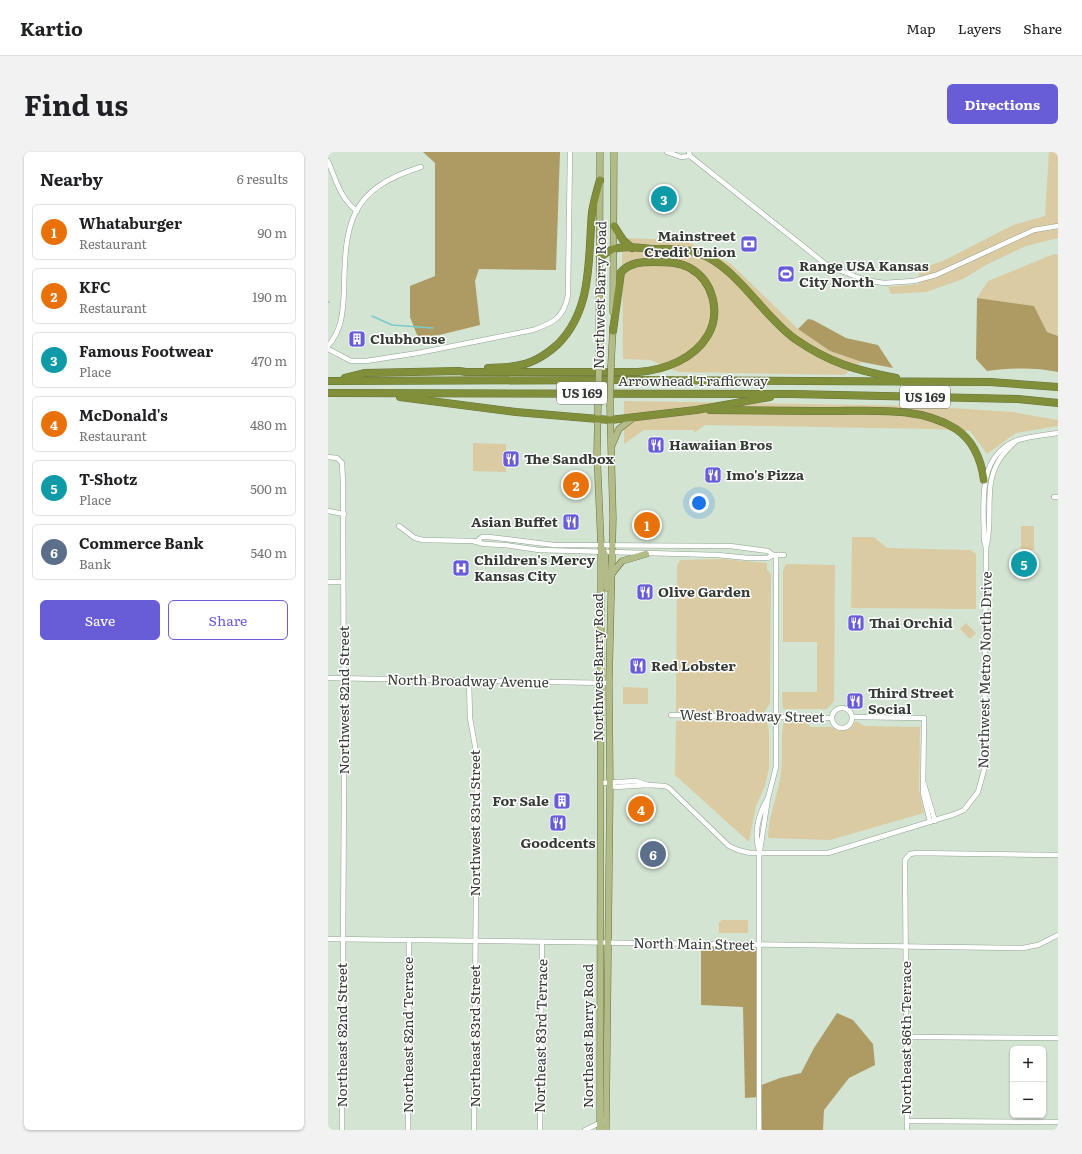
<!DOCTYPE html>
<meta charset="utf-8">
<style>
body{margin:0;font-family:Literata,serif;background:#f2f2f2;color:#202124}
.controls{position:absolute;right:12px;bottom:12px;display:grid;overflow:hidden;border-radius:6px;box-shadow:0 1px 3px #0004}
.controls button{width:36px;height:36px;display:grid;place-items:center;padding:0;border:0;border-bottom:1px solid #e0e0e0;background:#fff;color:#202124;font:20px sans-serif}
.you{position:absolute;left:371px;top:351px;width:14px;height:14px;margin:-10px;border:3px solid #fff;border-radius:50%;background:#1a73e8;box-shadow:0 0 0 6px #1a73e833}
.badge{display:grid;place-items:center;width:26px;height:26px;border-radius:50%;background:#695dd7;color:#fff;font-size:13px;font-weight:700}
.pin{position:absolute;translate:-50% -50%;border:2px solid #fff;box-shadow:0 1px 4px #0006}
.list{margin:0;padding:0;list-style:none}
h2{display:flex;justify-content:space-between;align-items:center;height:52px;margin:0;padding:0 16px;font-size:17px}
h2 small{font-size:13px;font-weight:400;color:#757577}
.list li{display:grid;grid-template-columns:26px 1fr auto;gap:12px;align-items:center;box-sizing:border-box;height:56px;margin:0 8px 8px;padding:0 8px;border:1px solid #e0e0e0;border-radius:6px}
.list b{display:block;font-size:15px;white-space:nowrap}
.list p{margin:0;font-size:13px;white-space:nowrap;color:#757577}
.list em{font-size:13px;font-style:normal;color:#757577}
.actions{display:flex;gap:8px;padding:12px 16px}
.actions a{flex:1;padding:9px 0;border:1px solid #695dd7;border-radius:6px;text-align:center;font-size:14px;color:#695dd7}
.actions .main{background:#695dd7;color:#fff}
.map{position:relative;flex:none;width:730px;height:978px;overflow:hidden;border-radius:6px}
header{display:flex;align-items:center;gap:24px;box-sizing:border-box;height:56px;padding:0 20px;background:#fff;border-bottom:1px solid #e0e0e0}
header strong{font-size:19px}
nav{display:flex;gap:22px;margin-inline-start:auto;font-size:14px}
.intro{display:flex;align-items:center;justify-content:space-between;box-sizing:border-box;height:96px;padding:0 24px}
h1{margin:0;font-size:28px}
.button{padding:10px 18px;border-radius:6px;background:#695dd7;color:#fff;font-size:14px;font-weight:700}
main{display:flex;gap:24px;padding:0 24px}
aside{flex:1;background:#fff;border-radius:6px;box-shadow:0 1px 3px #0004}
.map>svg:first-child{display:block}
.green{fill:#dbcba2}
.forest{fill:#ae9b63}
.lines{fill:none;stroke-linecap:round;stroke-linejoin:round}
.stream{stroke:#7bc9ce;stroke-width:1.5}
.minor-casing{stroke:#90a190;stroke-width:5.5}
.major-casing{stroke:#667139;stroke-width:7}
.highway-casing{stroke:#667139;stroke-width:8}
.minor{stroke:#fff;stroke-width:4.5}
.major{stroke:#b3bc89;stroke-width:6}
.highway{stroke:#818f3b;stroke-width:7}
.major-bridge-casing{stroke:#667139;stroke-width:7;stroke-linecap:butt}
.major-bridge{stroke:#b3bc89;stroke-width:6}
.labels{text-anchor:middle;stroke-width:3;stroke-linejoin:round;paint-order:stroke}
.shield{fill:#fff;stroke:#717571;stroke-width:1}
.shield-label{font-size:13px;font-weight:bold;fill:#343a34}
.poi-label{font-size:14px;font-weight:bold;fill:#343a34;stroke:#fff;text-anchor:start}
.street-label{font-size:14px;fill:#343a34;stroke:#fff}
</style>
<header>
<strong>Kartio</strong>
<nav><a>Map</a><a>Layers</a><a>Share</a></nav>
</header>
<div class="intro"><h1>Find us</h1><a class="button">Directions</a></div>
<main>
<aside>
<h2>Nearby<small>6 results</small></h2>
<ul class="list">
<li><span class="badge" style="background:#e8710a">1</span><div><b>Whataburger</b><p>Restaurant</p></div><em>90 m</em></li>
<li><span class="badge" style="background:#e8710a">2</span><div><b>KFC</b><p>Restaurant</p></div><em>190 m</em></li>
<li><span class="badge" style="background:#0f9aa8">3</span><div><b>Famous Footwear</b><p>Place</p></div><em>470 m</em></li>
<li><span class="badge" style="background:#e8710a">4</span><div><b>McDonald's</b><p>Restaurant</p></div><em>480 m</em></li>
<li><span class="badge" style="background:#0f9aa8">5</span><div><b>T-Shotz</b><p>Place</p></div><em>500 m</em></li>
<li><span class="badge" style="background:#5c6f8a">6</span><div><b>Commerce Bank</b><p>Bank</p></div><em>540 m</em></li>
</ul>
<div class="actions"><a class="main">Save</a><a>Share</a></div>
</aside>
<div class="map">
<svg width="730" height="978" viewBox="0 0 730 978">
<rect width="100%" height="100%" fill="#d3e4d3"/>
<!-- green -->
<g class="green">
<path d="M721,0H730V86L698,94L658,113L635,127L598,140L563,142L560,135L591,132V117L615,109L685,73L717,64Z"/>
<path d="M294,86L356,88L403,112L470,177L502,199L534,210L516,223L351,220L322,208L295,207Z"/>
<path d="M726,102L730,103V184L719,180L706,154L649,146L660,129Z"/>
<path d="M296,249L593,254L684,260L730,268V274L688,281L659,302L642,279L605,277L377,273L366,281V278H316L296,292Z"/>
<path d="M145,291L178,292V320L145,319Z"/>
<rect x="693" y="374" width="13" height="24"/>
<path d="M524,385H546L559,396L643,398L648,402V457L523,456Z"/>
<path d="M395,407L439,411V417L443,422L442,551L436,561L348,560L349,414L352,408Z"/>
<path d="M458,412L507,413L506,549L499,557H455L454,540H489V490H455V419Z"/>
<path d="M638,471L648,481L642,487L632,477Z"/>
<path d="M295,535L320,536V552H295Z"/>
<path d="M356,568L439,570L441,579V616L437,634L428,654L421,690L347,623L348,569Z"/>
<path d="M456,569H477L483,575H504L512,579L522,577L528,569L536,574L592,575L591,638L596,661L502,688L440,686C440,663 451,642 453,619C455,602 452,586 456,569Z"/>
<path d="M301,653L302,662L315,661V667H299L298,655Z"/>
<path d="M394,768H420V781H391V770Z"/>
</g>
<!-- forest -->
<g class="forest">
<path d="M95,0H232L228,118L151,117L147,129L152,173L91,188L82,165V134L107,124V11Z"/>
<path d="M649,146L706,154L719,180L730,184V220C706,215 683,216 659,219L648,207Z"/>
<path d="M480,167L485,168L518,186L550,193L565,216L534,210L502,199L470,177Z"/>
<path d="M373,791L430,793L431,945L417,946L415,855L373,853Z"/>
<path d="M509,861L525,868L545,892L547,913L521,926L496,958L495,978H434L433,933L452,926L473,921L486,896Z"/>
</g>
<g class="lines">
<!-- stream -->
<g class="stream">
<path d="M0,150H1"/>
<path d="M44,164L64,173L105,176"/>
</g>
<!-- minor casing -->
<g class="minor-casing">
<g id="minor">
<path d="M339,0L353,5L362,4"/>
<path d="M361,0L362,4L500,114L537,128L556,131L586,129L608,123L706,78L730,74"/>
<path d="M0,9C7,26 13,48 29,59"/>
<path d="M0,194C14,178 15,160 16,139C17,71 21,37 93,15"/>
<path d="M0,197L23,209H38L90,201L205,178C225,171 236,166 240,143L242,0"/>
<path d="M0,305L9,306L14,311L15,331L16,629L14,978"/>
<path d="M726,345H730"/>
<path d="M0,359L16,362"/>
<path d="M71,374L87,386L95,388L145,389L156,392L177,393L211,398L390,403L420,406H440L445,403H456"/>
<path d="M149,389L154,385H161L226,393L402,394L440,399L445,403"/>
<path d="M658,396L656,388C656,354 648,306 687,289C701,284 716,283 730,281"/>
<path d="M0,430H15"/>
<path d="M0,526L281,531"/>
<path d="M141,528L142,566L149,605L146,978"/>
<circle cx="514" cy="566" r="10"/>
<path d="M343,563L504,566"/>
<path d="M525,565L596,566L595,641L602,670"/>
<path d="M272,631L308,629L320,633"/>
<path d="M282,632L287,635L320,633L337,634L341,636L401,694L410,698L422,701H500L627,662L636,658L650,640L656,618L658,396C666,368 655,336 670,310C674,302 682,295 688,289"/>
<path d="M596,632L607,669"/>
<path d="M440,646L448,615V403"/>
<path d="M0,787L695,796L710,793L730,783"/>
<path d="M578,885L730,886"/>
<path d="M579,969L730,970"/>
<path d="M80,978L81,789"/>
<path d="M212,978L214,790"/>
<path d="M257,978L278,968"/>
<path d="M431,978V705L440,646C430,662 425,683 432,701"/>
<path d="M579,978L577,708L582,702L588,701L730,703"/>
</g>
</g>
<!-- major casing -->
<g class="major-casing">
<g id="major">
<path d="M285,160L286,0"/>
<path d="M283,213L285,175"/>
<path d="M271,214L272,0"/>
<path d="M270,254L269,301L273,393L272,978"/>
<path d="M284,293L291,277L305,266"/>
<path d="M273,394L277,403L279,436"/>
<path d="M283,423L294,409L318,402"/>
<path d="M278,978L282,632L281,531L285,366L282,255"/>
</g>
</g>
<!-- highway casing -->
<g class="highway-casing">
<g id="highway">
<path d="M286,74L295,88L304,96"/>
<path d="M272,105C276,103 280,99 285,97C296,93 313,96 324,97C340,97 358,96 373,102C409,116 435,164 467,187C502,211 527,218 568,226"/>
<path d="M160,216C169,215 179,216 187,214C204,212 218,203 230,192C265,157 260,106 264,60C266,49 269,38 272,28"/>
<path d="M17,226L37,221L131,219L138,220H310C337,218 366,207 380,183C393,160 385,129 362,116C351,110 339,110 326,110C313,110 303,110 293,120L285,179"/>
<path d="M0,229L290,228L662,230L730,235"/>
<path d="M0,241L464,242L690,247L730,251"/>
<path d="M72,245L188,260L282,268L368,258L442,245"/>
<path d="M382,258C419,258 455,259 491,259C535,260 589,252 628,277C646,289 653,307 656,328"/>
</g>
</g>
<!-- minor -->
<use href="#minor" class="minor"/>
<!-- major -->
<use href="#major" class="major"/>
<!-- highway -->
<use href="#highway" class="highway"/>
<!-- major-bridge casing -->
<g class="major-bridge-casing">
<g id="major-bridge">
<path d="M270,254L271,214"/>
<path d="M282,255L283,213"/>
</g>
</g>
<!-- major-bridge -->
<use href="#major-bridge" class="major-bridge"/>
</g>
<!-- icons -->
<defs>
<g id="bank-square" transform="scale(0.9)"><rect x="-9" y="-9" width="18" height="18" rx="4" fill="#695dd7" stroke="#fff"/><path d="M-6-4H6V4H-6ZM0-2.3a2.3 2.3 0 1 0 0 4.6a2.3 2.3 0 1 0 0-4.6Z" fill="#fff"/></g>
<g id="stadium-square" transform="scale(0.9)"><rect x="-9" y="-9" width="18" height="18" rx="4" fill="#695dd7" stroke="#fff"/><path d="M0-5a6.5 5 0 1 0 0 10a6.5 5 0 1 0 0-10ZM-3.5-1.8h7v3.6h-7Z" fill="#fff"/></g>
<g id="building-square" transform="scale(0.9)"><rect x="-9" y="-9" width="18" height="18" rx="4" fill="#695dd7" stroke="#fff"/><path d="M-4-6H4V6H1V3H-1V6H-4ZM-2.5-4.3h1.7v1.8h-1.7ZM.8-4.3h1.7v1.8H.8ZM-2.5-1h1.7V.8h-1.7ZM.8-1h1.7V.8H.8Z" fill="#fff"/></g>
<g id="restaurant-square" transform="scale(0.9)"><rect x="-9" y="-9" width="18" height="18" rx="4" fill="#695dd7" stroke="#fff"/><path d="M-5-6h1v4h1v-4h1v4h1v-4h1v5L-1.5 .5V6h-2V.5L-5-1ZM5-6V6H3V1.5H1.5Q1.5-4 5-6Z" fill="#fff"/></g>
<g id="hospital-square" transform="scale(0.9)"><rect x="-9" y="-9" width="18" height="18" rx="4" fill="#695dd7" stroke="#fff"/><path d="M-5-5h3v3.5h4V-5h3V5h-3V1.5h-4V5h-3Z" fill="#fff"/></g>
</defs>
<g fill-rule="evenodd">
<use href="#bank-square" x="421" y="92"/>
<use href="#stadium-square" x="458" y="122"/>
<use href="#building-square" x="29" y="187"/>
<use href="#restaurant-square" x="328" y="293"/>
<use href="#restaurant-square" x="183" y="307"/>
<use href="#restaurant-square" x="385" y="323"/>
<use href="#restaurant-square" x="243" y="370"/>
<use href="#hospital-square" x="133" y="416"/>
<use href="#restaurant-square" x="317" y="440"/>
<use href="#restaurant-square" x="528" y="471"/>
<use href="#restaurant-square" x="310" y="514"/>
<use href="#restaurant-square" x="527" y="549"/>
<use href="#building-square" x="234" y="649"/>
<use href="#restaurant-square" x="230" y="671"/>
</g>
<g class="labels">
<!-- shield labels -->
<g class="shield">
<rect x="229" y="230" width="50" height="22" rx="3"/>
<rect x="572" y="234" width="50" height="22" rx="3"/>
</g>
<g class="shield-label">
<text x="254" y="246">US 169</text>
<text x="597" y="250">US 169</text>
</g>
<!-- poi labels -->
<g class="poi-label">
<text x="408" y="89" text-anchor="end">Mainstreet<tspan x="408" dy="16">Credit Union</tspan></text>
<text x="471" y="119">Range USA Kansas<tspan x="471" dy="16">City North</tspan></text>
<text x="42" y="192">Clubhouse</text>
<text x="341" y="298">Hawaiian Bros</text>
<text x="196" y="312">The Sandbox</text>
<text x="398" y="328">Imo's Pizza</text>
<text x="230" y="375" text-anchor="end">Asian Buffet</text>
<text x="146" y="413">Children's Mercy<tspan x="146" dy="16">Kansas City</tspan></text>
<text x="330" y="445">Olive Garden</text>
<text x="541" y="476">Thai Orchid</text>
<text x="323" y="519">Red Lobster</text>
<text x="540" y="546">Third Street<tspan x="540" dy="16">Social</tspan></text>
<text x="221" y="654" text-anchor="end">For Sale</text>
<text x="230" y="696" text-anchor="middle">Goodcents</text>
</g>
<!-- street labels -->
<g class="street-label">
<text transform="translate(272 143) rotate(-89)" y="5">Northwest Barry Road</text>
<text x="365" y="234">Arrowhead Trafficway</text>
<text transform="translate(270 515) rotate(-90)" y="5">Northwest Barry Road</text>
<text transform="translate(657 518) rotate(-89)" y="5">Northwest Metro North Drive</text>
<text transform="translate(140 529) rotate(1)" y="5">North Broadway Avenue</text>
<text transform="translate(16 548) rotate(-90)" y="5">Northwest 82nd Street</text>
<text transform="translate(424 564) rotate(1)" y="5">West Broadway Street</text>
<text transform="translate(147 671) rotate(-90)" y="5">Northwest 83rd Street</text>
<text transform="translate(366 792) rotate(1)" y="5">North Main Street</text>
<text transform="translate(14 883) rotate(-90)" y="5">Northeast 82nd Street</text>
<text transform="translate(80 883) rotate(-90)" y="5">Northeast 82nd Terrace</text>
<text transform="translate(147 884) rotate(-90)" y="5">Northeast 83rd Street</text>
<text transform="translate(213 884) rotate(-89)" y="5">Northeast 83rd Terrace</text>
<text transform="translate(260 884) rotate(-90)" y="5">Northeast Barry Road</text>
<text transform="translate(578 886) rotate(-90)" y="5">Northeast 86th Terrace</text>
</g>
</g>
</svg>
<div class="controls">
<button>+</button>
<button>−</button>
</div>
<div class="you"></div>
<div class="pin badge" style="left:319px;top:373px;background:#e8710a">1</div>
<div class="pin badge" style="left:248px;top:333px;background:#e8710a">2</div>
<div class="pin badge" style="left:336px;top:47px;background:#0f9aa8">3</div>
<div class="pin badge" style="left:313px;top:657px;background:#e8710a">4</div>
<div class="pin badge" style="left:696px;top:412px;background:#0f9aa8">5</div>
<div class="pin badge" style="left:325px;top:702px;background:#5c6f8a">6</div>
</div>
</main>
